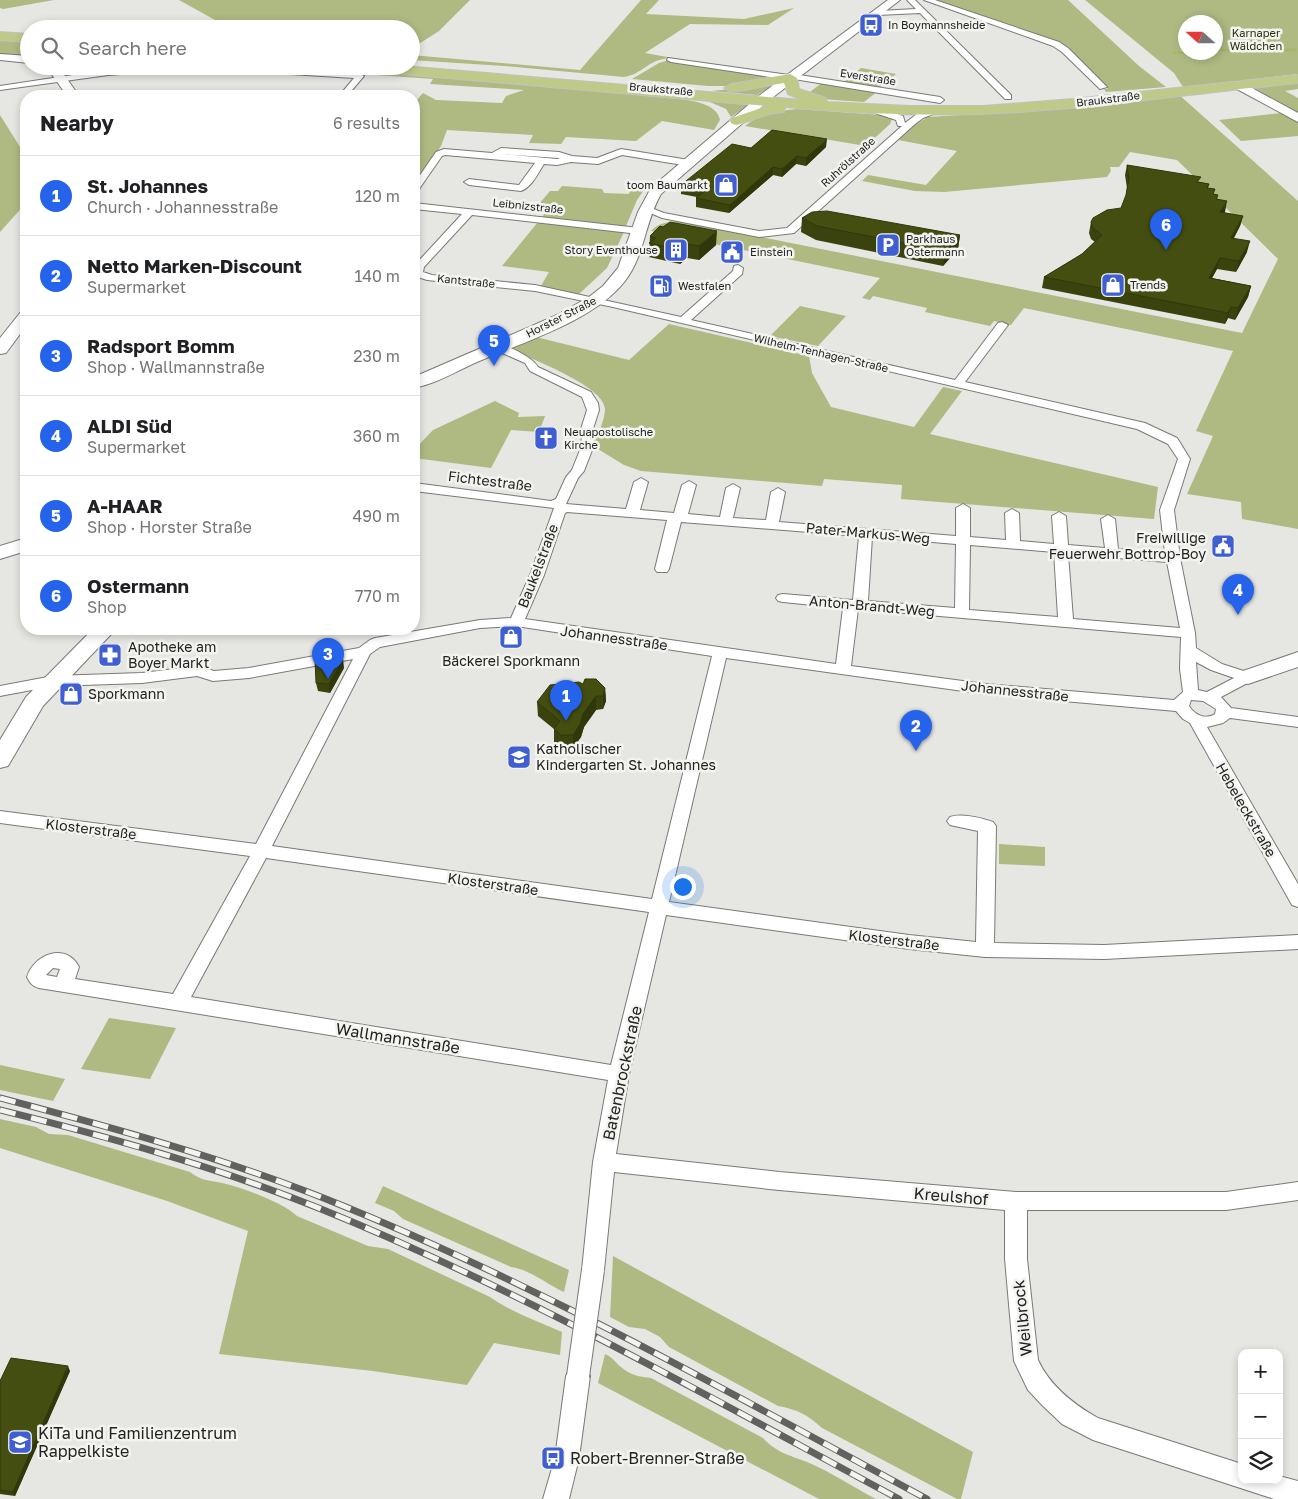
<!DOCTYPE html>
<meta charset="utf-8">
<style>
body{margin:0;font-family:"Golos Text",sans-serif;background:#f6f6f6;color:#202124}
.controls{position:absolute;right:15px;bottom:15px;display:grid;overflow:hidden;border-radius:10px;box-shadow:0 2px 8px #0003}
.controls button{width:45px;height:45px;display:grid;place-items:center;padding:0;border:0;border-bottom:1px solid #e0e0e0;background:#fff;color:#202124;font:25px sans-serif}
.compass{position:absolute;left:1178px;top:15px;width:45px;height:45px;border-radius:50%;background:#fff;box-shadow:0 2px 8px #0003;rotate:291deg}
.you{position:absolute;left:682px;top:886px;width:18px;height:18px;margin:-12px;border:4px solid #fff;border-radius:50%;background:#1a73e8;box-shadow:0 0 0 8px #1a73e833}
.badge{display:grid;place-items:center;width:32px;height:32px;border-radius:50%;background:#2563eb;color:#fff;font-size:16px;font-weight:700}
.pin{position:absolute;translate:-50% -41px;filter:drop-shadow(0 1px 2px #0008)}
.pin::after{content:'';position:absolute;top:26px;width:18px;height:15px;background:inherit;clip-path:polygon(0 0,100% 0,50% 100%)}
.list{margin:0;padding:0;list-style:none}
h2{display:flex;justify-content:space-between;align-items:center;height:65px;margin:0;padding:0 20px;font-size:21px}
h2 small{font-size:16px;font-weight:400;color:#757577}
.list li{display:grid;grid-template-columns:32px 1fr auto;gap:15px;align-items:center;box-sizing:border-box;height:80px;padding:0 20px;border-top:1px solid #e0e0e0}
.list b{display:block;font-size:19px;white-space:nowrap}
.list p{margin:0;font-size:16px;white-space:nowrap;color:#757577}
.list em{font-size:16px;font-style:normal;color:#757577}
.icon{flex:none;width:28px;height:28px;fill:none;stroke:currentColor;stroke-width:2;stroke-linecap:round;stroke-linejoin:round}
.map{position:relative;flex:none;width:1298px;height:1499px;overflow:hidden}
.search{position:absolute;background:#fff;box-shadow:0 2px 8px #0003;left:20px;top:20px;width:400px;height:55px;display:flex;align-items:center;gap:12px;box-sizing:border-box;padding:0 18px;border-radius:28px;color:#757577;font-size:19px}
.panel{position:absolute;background:#fff;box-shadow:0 2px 8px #0003;left:20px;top:90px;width:400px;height:545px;border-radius:20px}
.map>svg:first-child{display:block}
.green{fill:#aeba82;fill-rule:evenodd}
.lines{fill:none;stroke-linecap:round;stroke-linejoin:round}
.stream{stroke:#a7b667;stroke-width:2.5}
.street-casing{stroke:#797976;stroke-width:2}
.secondary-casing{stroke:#797976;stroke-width:2}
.primary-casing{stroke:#c1c1c1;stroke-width:2}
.street{fill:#fff;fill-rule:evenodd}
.secondary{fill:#fff;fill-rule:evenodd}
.primary{fill:#bfca89;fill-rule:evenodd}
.rail-casing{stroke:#616160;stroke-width:7}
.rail{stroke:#f3f4f0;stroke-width:5;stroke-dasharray:16;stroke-linecap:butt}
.street-bridge-casing{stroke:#797976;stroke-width:24;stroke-linecap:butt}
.street-bridge{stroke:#fff;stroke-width:22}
.wall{fill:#3a430e}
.shaded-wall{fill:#30370b}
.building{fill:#444e10;stroke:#30370b}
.labels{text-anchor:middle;stroke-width:5;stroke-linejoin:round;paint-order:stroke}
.far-poi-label{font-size:11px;fill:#222221;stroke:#f3f4f0;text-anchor:start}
.far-park-label{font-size:11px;fill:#2a300e;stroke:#f3f4f0}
.far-street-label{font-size:11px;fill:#222221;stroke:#f3f4f0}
.street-label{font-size:14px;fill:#222221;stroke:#f3f4f0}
.poi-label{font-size:14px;fill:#222221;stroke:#f3f4f0;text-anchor:start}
.near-street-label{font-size:16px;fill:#222221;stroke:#f3f4f0}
.near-poi-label{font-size:16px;fill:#222221;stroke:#f3f4f0;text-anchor:start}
</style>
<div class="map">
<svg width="1298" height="1499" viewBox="0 0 1298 1499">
<rect width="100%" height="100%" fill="#e6e6e3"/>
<!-- green -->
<g class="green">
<path d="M0,0H54L3,9L0,8Z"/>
<path d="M179,0H470L439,31L411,49V29H190L215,20Z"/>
<path d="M641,0H659L646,14L744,19L794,8L768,25L690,24L645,53L673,58C648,58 644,74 624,77L504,66L411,60V55L580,70Z"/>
<path d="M933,0H1068L1139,66L1166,87L1106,92L1104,89H1108L1088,67L1051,40Z"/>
<path d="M1085,0H1298V74L1183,87L1174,73ZM1216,22V52H1186V22Z"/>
<path d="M0,39L29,42V58L0,54Z"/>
<path d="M666,61H670L775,78L727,86H708L632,79L659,63Z"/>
<path d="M340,68L680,99C694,101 717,104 720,120L714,130L662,121L636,141L566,137L561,144L529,143L533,135L447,130L441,146L414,186V100H417L423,93L436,100L502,103L506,96L524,90L430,84L433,79L334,72Z"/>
<path d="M861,68L896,74L879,88L844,82Z"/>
<path d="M823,82L878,91L864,102L821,99L806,95Z"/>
<path d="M1298,82V89L1285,91L1298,98V114L1255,88Z"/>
<path d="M773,85L757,95L711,91Z"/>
<path d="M1177,93L1298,201V529L1242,519L1241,502L1187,494L1213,436L1196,431L1233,351L1024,308L1011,325L994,321L990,326L925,312L927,308L873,296L870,300L862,298L880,278L651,231C659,222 669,222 681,221L1242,333L1278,259L1177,160L1130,152L1119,167H1110L1111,171L1107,177L944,192L915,191L862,181L868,175L926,185L957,151L898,140L916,124L928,117L1073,108Z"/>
<path d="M703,99L749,104L731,117L726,109Z"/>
<path d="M797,109L882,115L892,119L890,124L866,146L745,126C760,113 777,111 797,109Z"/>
<path d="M1281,113L1298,123V136L1241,141L1219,120Z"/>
<path d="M0,115L20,147L26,163V203L0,232Z"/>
<path d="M562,186L602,189L604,193L629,194L630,190H644L637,200L626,226H622L542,217L551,205L540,203L550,191H558Z"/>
<path d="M538,222L624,232L607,268L579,294L541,286L549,272L502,266Z"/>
<path d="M800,306L846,316L818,346L770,336Z"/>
<path d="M669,324L809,356L812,373L831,407L914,427L943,387L962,391L930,434L1158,487L1154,519L901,499L902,485L824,479L822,486L641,471L624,465L593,446C597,435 605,421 605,409C604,386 533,360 513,350V348L536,337L629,360Z"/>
<path d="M495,401L519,413L518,417L545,416L539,432L511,430L491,468L414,458V450L433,430Z"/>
<path d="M999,844L1045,847V866L999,864Z"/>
<path d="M109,1018L176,1028L150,1079L81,1069Z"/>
<path d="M0,1065L65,1079L53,1101L0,1090Z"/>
<path d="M0,1119L36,1127L49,1134L68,1135L190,1172C203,1182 211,1180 226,1184C246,1189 283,1203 297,1216L368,1246L388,1249L490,1297C511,1312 538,1321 562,1332L560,1355L494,1343L467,1385L373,1371L219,1354L248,1231L167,1201L0,1148Z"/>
<path d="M383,1186L569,1270L564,1292C546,1284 531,1270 511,1267L403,1219L394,1211L375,1203Z"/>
<path d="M613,1256L973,1452L961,1499H957L822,1428C808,1415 796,1409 778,1406L669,1347L660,1337L645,1329L629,1327L610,1317Z"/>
<path d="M605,1354C612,1357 615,1362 621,1367C630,1375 640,1377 651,1378L763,1438C777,1453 789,1455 807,1462C831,1472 853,1487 876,1499H819L598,1383Z"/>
</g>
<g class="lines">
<!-- stream -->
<g class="stream">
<path d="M1216,50H1296"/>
<path d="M1174,53L1186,52"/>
</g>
<!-- street casing -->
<g class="street-casing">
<g id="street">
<path d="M907,0H915L1011,95V99H1005L920,13L878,15L874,13L878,11L916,9Z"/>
<path d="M924,0H935L1059,42L1068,48L1107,87L1100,89L1062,52L1053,46Z"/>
<path d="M668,58L789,75L793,74L940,97L944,100L940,103L794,79L790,80L671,62L667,60Z"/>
<path d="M152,66H245L360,74L364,76L347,96H339L354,78L244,71L174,70L108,75L0,90V86L86,73Z"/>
<path d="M875,107L903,116L905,123L917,114L937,108L941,111L923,118L915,124L794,233L759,237L662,218L641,209L646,206L664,213L759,231L787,228L902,126H898L896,120L872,112L871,110Z"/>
<path d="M501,148L559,152L572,156L597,158L621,149L689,160L694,163L689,166L622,155L598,164L571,162L557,165L544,164C538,173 532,187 521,191L469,185L464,182L469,179L519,185L535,163L445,155L442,156L417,192L414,193V184L436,152L444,149L492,153ZM502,154L558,158L560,159H557Z"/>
<path d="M414,203L639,228L644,231L639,234L472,215L424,267L423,272L432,275L535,285L681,317L733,271L734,266L738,265L743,268L742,274L691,320L955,380L998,323L1002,322L1008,325L965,382L1145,423L1177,438L1179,441L1190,459L1174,510L1180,558L1195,633L1196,648L1222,664L1253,674L1256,677L1253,680L1221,697L1231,708L1298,717V727L1230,718L1223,723L1207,727L1298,884V907L1292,905L1190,723L1183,719L1176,711L985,694L726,658L669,902L909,935L976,942L978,831L950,825L947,821L950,817C962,813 981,818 993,822L996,826L994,943L1104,945L1298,935V949L1104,959L985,957L909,949L666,915L629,1074L616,1154L779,1172L1016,1192H1226L1298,1182V1200L1226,1210H1027V1259L1038,1360C1050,1386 1073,1404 1098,1418L1242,1464V1480H1279V1476L1298,1481V1499H1274L1093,1440L1062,1424L1042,1405L1028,1390L1014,1361L1005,1259V1210L779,1190L614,1172L604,1270L601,1277L593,1280L585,1277L582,1270L593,1162L608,1080L39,988C32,986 30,983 27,977C34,954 66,942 79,967L75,979L173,994L250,856L0,823V811L256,844L353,659L249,678L213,681L197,676L142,683L53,686L0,696V686L53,676L142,673L198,666L214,671L249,668L359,648L370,640L375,638L480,620L511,618L530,575L554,508L414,491V483L551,501L556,499L566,477L572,470L582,445L581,429L587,410L582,397L530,371L525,363L493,349L491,347L493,345C504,342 532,357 538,367L591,392L598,403L599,410L593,429L594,445L584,471L578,478L566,504L626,509L634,482L641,478L648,482L640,510L674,513L682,485L689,481L696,485L688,514L720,517L726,488L733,484L740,488L733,518L766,520L771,492L778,488L785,492L779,522L956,536V508L963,504L970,508V537L1006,540L1005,513L1012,509L1019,513L1020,541L1054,544L1052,516L1059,512L1066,516L1068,545L1105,548L1101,519L1108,515L1115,519L1118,549L1165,553L1160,510L1178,459L1168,444L1137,429L613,307L535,291L427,280L415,276L414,266L462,214L414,209ZM567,512L667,520L655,569L657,572H667L669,569L681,522L859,536L853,600L783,594L778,595L776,598L778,601L783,602L843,608L836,664L525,619L544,575L565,513ZM872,537L956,544L955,608L868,601ZM970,545L1054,552L1058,617L969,610ZM1068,554L1167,562L1180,628L1073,619ZM858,609L1181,637L1180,669L1183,692L1174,700L985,684L851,666ZM516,626L712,656L652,899L272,846L370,654L380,647L480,628ZM1196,662L1211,670L1234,678L1207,692L1198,690ZM1191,700L1203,701L1216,709L1215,714C1205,720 1195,715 1189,706ZM266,858L649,912L611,1065L191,997ZM53,968L60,969L57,977L46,975Z"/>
<path d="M578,1365L586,1368L590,1376L579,1458L569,1499H543L555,1458L566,1376L570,1368Z"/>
</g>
</g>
<!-- secondary casing -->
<g class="secondary-casing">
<g id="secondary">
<path d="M888,0H900L768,101L661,194C645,221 645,255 625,281C594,321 523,342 477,362C457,371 435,384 414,388V377L557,315L589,297L603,286L618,268L638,212L651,188L760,95Z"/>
<path d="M0,54L29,56V63L0,60Z"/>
<path d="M46,66H58L79,96H67Z"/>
<path d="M1239,81L1298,113V122L1235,88L1233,85Z"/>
<path d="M26,311V326L6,353L0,354V338L20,313Z"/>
<path d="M26,538V551L0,559V546Z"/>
<path d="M93,629H116L43,706L8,766L0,768V740L26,697Z"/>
<path d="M1298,652V667L1248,684L1240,682L1237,677L1240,672Z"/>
</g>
</g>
<!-- primary casing -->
<g class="primary-casing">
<g id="primary">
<path d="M0,32L29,34V42L0,40Z"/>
<path d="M349,66H404L802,100L788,94L784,83L731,92L724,88L731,84L790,74L797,78L799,89L826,98L827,102L910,106H983L1073,99L1298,75V83C1193,93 1087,110 981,114C916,116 850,113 785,107L784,112L769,114L737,125L732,124L730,121L732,118L767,106L355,70Z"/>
</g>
</g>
<!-- street -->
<use href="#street" class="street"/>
<!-- secondary -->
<use href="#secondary" class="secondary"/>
<!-- primary -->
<use href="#primary" class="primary"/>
<!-- rail casing -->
<g class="rail-casing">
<g id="rail">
<path d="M0,1098C110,1127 220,1157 326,1199C534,1282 730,1393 927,1499"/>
<path d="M0,1110C109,1137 217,1167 321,1209C521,1290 709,1397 899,1499"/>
</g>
</g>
<!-- rail -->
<use href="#rail" class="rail"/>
<!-- street-bridge casing -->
<g class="street-bridge-casing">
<path id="street-bridge" d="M578,1376L593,1270"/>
</g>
<!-- street-bridge -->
<use href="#street-bridge" class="street-bridge"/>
</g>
<!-- wall -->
<g class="wall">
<path d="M826,147L806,166L796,164L782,177L773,175L729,213L696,207V198L697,197L681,194V185L751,148Z"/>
<path d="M1127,165L1209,184L1208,188L1214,194L1218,195L1217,199L1225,212L1224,213L1243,216L1240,226L1234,238L1247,252L1236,272L1217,269L1212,278L1251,286L1248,297L1235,320L1228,318L1225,324L1042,288L1044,277L1082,254L1095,242L1091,239L1089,233L1091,222L1121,208L1126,197L1127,188L1125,175Z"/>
<path d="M802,218L960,235L958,249L943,266L816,240L801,232Z"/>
<path d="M650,236L716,245L699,260L687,258L680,264L649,257Z"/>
<path d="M344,668L330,693L318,691L316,683Z"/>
<path d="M583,684L605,688L606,701L603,709L596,710L584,727L581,737L573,748L561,749L554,743V729L538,716L537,702Z"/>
<path d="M70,1371L15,1496L0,1494V1381Z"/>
</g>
<!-- shaded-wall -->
<g class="shaded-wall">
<path d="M827,139L826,147L806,166V158Z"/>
<path d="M797,156L796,164L782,177V169Z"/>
<path d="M773,167V175L729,213L730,205Z"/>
<path d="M1227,201L1225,212L1218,222L1220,212Z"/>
<path d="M1243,216L1240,226L1228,248L1231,238Z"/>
<path d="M717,231L716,245L699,260V246Z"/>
<path d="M960,235L958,249L943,266L945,251Z"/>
<path d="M1250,241L1247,252L1236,272L1239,261Z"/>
<path d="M687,244V258L680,264V250Z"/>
<path d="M1220,258L1217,269L1206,289L1209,278Z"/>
<path d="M1251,286L1248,297L1235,320L1238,308Z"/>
<path d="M1231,307L1228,318L1225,324L1228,313Z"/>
<path d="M343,659L344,668L330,693L329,684Z"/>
<path d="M605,688L606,701L603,709V696Z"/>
<path d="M596,696V710L584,727L581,737L573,748V735L583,714Z"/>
<path d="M68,1366L70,1371L15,1496L13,1492Z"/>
</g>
<!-- building -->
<g class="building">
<path d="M772,130L827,139L806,158L797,156L782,169L773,167L730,205L696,198L706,190L681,185L732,144L751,148Z"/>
<path d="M1127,165L1201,177L1197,182L1209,184L1207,188L1215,189L1213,194L1218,195L1216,199L1227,201L1220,212L1243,216L1231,238L1250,241L1239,261L1220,258L1209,278L1251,286L1238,308L1231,307L1228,313L1044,277L1082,254L1102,235L1093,228L1091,222L1093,218L1107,210L1121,208L1126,195L1129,178Z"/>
<path d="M827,211L960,235L945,251L817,226L802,218L812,212Z"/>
<path d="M670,222L717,231L699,246L687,244L680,250L649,243L656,238L650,236L660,226L663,227Z"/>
<path d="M330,657L343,659L329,684L316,683L315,659Z"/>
<path d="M585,679H596L605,688L603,696H596L583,714L580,724L573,735H561L554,729L560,721L537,702L550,685L579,682L583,684Z"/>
<path d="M11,1358L68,1366L13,1492L0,1490V1381Z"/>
</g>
<!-- icons -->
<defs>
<g id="bus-square" transform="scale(1.25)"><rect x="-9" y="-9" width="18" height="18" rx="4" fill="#3f5ed1" stroke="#f3f4f0"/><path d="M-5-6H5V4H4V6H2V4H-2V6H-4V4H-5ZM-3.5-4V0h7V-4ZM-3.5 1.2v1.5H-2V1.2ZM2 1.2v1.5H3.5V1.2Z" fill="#fff"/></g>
<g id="shop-square" transform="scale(1.25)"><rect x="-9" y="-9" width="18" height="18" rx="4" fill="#3f5ed1" stroke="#f3f4f0"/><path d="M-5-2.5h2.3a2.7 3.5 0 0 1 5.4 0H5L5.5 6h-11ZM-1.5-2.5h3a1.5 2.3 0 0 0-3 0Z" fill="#fff"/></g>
<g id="parking-square" transform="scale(1.25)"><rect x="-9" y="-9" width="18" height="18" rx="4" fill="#3f5ed1" stroke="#f3f4f0"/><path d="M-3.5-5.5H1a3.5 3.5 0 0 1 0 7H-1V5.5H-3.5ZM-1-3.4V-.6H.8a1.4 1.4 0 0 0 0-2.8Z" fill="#fff"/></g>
<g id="building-square" transform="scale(1.25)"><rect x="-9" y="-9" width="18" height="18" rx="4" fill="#3f5ed1" stroke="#f3f4f0"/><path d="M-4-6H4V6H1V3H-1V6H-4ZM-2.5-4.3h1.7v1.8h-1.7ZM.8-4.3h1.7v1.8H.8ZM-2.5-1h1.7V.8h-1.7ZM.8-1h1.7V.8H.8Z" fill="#fff"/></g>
<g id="civic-square" transform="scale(1.25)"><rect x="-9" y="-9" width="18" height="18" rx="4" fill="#3f5ed1" stroke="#f3f4f0"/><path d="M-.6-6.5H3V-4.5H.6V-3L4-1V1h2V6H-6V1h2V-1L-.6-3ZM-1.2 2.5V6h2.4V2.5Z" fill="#fff"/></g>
<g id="fuel-square" transform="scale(1.25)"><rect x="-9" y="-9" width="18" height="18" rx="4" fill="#3f5ed1" stroke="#f3f4f0"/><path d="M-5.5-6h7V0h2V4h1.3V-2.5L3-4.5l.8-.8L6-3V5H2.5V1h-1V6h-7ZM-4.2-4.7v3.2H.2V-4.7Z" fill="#fff"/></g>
<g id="church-square" transform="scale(1.25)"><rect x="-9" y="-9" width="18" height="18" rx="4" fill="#3f5ed1" stroke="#f3f4f0"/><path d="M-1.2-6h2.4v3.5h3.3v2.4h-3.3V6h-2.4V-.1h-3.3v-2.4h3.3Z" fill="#fff"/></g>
<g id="pharmacy-square" transform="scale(1.25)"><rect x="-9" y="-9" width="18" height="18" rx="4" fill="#3f5ed1" stroke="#f3f4f0"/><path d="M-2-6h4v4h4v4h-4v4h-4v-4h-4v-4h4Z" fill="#fff"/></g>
<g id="school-square" transform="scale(1.25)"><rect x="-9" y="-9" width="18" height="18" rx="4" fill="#3f5ed1" stroke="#f3f4f0"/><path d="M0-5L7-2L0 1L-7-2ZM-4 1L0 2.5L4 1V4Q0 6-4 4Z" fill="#fff"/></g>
</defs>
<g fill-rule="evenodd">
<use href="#bus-square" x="871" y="25"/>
<use href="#shop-square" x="726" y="185"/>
<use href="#parking-square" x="888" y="245"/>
<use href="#building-square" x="676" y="250"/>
<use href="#civic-square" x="732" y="252"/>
<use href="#shop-square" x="1113" y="285"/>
<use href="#fuel-square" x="661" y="286"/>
<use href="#church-square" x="546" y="438"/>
<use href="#civic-square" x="1223" y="546"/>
<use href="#shop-square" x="511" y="637"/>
<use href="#pharmacy-square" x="110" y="655"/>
<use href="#shop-square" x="71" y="694"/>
<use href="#school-square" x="519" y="757"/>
<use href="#school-square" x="20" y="1442"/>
<use href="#bus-square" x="553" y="1458"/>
</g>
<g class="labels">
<!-- far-poi labels -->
<g class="far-poi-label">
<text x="888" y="29">In Boymannsheide</text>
<text x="708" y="189" text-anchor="end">toom Baumarkt</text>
<text x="906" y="243">Parkhaus<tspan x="906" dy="13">Ostermann</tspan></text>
<text x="658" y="254" text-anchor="end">Story Eventhouse</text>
<text x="750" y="256">Einstein</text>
<text x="1130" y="289">Trends</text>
<text x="678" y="290">Westfalen</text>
<text x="564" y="436">Neuapostolische<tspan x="564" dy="13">Kirche</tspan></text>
</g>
<!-- far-park labels -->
<g class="far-park-label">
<text x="1256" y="37">Karnaper<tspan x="1256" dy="13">Wäldchen</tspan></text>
</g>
<!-- far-street labels -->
<g class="far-street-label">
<text transform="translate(868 77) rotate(9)" y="4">Everstraße</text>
<text transform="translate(661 89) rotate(5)" y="4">Braukstraße</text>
<text transform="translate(1108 99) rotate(-7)" y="4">Braukstraße</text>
<text transform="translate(848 162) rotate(-42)" y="4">Ruhrölstraße</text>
<text transform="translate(528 206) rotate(6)" y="4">Leibnizstraße</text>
<text transform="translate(466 281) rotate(6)" y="4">Kantstraße</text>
<text transform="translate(561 317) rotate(-27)" y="4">Horster Straße</text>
<text transform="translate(821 353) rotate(13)" y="4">Wilhelm-Tenhagen-Straße</text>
</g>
<!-- street labels -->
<g class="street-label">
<text transform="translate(490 481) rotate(7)" y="5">Fichtestraße</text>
<text transform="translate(868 533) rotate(5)" y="5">Pater-Markus-Weg</text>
<text transform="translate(538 566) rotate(-69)" y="5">Baukelstraße</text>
<text transform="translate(872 606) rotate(5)" y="5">Anton-Brandt-Weg</text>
<text transform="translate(614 638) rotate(8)" y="5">Johannesstraße</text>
<text transform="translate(1015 691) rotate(6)" y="5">Johannesstraße</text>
<text transform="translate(1246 810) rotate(60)" y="5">Hebeleckstraße</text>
<text transform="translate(91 829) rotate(7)" y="5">Klosterstraße</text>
<text transform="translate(493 884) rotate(8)" y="5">Klosterstraße</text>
<text transform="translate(894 940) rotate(7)" y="5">Klosterstraße</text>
</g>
<!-- poi labels -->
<g class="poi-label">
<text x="1206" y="543" text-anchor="end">Freiwillige<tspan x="1206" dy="16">Feuerwehr Bottrop-Boy</tspan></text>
<text x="128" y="652">Apotheke am<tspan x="128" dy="16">Boyer Markt</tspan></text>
<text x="511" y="666" text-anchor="middle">Bäckerei Sporkmann</text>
<text x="88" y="699">Sporkmann</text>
<text x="536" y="754">Katholischer<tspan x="536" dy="16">Kindergarten St. Johannes</tspan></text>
</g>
<!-- near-street labels -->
<g class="near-street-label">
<text transform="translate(398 1038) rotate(9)" y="6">Wallmannstraße</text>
<text transform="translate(622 1073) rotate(-78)" y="6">Batenbrockstraße</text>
<text transform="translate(951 1196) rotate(5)" y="6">Kreulshof</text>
<text transform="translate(1022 1318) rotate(-96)" y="6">Weilbrock</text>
</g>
<!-- near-poi labels -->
<g class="near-poi-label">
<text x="38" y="1439">KiTa und Familienzentrum<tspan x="38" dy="18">Rappelkiste</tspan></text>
<text x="570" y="1464">Robert-Brenner-Straße</text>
</g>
</g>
</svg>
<div class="controls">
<button>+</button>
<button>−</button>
<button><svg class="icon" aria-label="layers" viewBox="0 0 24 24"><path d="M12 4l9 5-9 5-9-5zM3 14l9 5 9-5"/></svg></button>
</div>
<svg class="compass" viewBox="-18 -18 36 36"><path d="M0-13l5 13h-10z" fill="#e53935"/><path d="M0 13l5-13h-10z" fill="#757577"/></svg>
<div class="you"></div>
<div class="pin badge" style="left:566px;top:721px">1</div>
<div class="pin badge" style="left:916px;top:751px">2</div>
<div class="pin badge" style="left:328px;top:679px">3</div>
<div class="pin badge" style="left:1238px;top:615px">4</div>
<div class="pin badge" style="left:494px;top:366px">5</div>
<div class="pin badge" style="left:1166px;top:250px">6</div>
<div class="search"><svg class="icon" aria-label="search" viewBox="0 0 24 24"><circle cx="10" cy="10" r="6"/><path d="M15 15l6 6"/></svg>Search here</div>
<section class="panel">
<h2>Nearby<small>6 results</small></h2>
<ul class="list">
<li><span class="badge">1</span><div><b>St. Johannes</b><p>Church · Johannesstraße</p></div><em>120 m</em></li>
<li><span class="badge">2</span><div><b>Netto Marken-Discount</b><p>Supermarket</p></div><em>140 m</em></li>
<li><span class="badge">3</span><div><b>Radsport Bomm</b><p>Shop · Wallmannstraße</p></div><em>230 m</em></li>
<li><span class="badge">4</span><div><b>ALDI Süd</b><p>Supermarket</p></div><em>360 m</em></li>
<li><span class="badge">5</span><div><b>A-HAAR</b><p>Shop · Horster Straße</p></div><em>490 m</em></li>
<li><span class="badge">6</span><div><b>Ostermann</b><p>Shop</p></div><em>770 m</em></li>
</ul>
</section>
</div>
